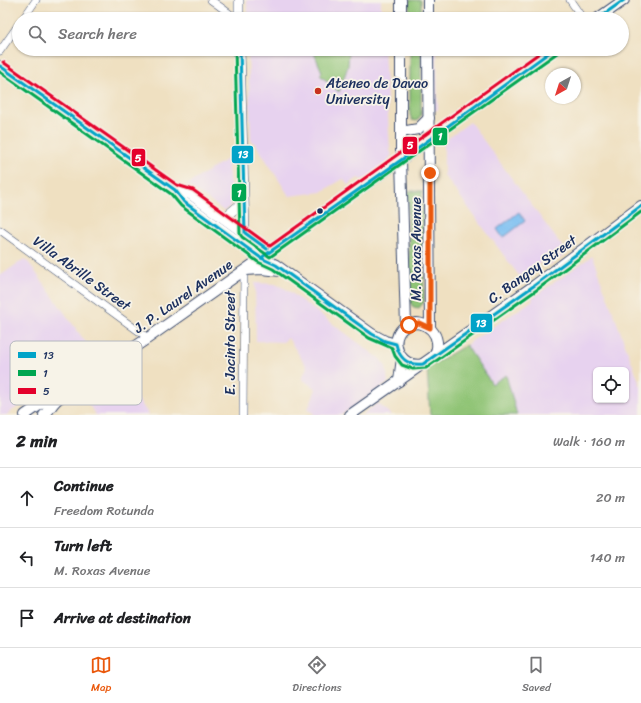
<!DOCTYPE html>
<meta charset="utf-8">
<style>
body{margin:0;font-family:Sriracha,sans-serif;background:#f2f2f2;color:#202124}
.controls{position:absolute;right:12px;bottom:12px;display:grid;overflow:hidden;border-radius:6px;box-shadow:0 1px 3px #0004}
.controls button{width:36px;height:36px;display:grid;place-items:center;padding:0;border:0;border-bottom:1px solid #e0e0e0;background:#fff;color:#202124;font:20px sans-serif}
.compass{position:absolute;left:545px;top:68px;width:36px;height:36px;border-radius:50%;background:#fff;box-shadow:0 1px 3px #0004;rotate:219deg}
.stop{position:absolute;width:12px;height:12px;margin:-9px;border:3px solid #ea580c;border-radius:50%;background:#fff}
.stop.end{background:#ea580c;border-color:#fff;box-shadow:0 1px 4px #0008}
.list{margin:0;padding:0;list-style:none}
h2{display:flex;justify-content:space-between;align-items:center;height:52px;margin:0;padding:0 16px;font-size:17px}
h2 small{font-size:13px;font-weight:400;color:#757577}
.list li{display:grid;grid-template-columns:26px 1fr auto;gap:12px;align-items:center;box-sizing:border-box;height:60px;padding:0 16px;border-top:1px solid #e0e0e0}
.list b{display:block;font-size:15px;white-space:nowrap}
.list p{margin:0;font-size:13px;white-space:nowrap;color:#757577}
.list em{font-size:13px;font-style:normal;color:#757577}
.icon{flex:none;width:22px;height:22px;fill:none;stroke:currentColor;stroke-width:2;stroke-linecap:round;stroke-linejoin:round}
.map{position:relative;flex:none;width:641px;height:415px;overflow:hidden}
.search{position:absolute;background:#fff;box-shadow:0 1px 3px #0004;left:12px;right:12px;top:12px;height:44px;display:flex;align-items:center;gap:10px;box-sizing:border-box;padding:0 14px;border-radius:22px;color:#757577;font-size:15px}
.sheet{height:232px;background:#fff}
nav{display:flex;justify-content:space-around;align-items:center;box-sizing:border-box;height:56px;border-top:1px solid #e0e0e0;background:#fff;font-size:11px;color:#757577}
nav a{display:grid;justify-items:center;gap:2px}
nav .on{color:#ea580c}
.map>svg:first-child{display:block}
.built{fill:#e7d2ef;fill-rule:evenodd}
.green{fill:#90c476;stroke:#567a6a}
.water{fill:#7bbff2;stroke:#4b77a8}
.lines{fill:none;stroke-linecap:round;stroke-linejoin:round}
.minor-casing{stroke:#3b4a6d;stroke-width:8}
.tertiary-casing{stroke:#3b4a6d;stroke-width:10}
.secondary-casing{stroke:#3b4a6d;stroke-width:12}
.minor{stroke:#fff;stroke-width:7}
.tertiary{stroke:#fff;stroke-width:9}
.secondary{stroke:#fff;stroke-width:10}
.bus-1-casing{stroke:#f7f3e8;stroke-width:6}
.bus-2-casing{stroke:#f7f3e8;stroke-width:6}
.bus-3-casing{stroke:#f7f3e8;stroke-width:6}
.bus-1{stroke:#01a3c8;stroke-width:3}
.bus-2{stroke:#00a651;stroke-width:3}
.bus-3{stroke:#e4002b;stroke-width:3}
.route{stroke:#ea580c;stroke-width:5}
.poi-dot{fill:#c8321e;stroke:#f7f3e8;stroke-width:1.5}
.bus-dot{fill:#1b2f5e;stroke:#f7f3e8;stroke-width:1.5}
.labels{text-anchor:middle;stroke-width:3.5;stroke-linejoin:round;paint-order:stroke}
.poi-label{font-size:14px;fill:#1b2f5e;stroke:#f7f3e8;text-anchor:start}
.street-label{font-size:14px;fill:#1b2f5e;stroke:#f7f3e8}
.key{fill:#f7f3e8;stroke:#b5b8bf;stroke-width:1}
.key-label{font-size:11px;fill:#1b2f5e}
.line-badge{stroke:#f7f3e8;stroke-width:1.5}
.badge-label{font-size:11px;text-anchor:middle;font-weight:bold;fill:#fff}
</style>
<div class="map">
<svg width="641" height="415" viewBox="0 0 641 415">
<rect width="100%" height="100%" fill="#f7f3e8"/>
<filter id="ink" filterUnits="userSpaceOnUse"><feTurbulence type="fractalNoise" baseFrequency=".025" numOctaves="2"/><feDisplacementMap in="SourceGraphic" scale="8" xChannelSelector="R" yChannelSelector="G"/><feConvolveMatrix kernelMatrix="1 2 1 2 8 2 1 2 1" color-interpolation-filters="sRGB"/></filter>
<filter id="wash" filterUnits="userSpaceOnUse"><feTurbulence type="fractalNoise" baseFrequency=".012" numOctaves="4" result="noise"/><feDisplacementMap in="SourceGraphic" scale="16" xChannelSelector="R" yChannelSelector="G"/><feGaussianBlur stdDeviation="0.9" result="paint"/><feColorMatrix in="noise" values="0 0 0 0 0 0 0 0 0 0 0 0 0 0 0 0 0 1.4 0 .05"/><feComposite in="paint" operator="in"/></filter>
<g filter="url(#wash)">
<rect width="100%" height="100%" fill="#efe0c1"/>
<!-- built -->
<g class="built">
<rect x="247" y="0" width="134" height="19"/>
<path d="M248,49H384L390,151L392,154L388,161L380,168L381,170L371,177L362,180L358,178L348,185L343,179L321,192L289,196L257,146L251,140Z"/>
<path d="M423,49H437L438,110H424Z"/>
<path d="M470,122L567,253L550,265L546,259L520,277L444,175V141Z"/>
<path d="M227,159L232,202L230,206L224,211L187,185Z"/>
<path d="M592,256L641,387V415H517L506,375L493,385L466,345L533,300L532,298ZM596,370H626V400H596Z"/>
<path d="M24,259L29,263L94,354L6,415H0V276Z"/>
<path d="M255,283L275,284L286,289L380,359L386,367L388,383L341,415H315L308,409L316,389L302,379L307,367L288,338L283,342L256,341Z"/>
<path d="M114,366L119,372L149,415H96L80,392Z"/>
<path d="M378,403L391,415H362Z"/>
</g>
<!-- green -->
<g class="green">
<path d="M409,0H421V19H410Z"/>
<path d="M316,49H349L348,66L339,92L320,75L322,72L314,53Z"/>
<path d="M410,49H421V115L417,121L412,120L410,115Z"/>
<path d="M408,191H422L424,302L419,308L413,307L410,302Z"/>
<path d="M466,345L492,384L506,375L517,415H430L427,368Z"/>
</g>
<!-- water -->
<path class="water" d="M519,212L525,221L503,238L497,229Z"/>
</g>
<g filter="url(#ink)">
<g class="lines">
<!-- minor casing -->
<g class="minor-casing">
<g id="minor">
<path d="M211,0L237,19"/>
<path d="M570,0L583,19"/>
<path d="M23,19L36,0"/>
<path d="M0,51L19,24"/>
<path d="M0,230L148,338"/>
<path d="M243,415L244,270"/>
</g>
</g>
<!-- tertiary casing -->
<g class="tertiary-casing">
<g id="tertiary">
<path d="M239,0V19"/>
<path d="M240,49L245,233"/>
<path d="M224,218L243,202"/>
</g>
</g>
<!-- secondary casing -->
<g class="secondary-casing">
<g id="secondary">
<path d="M428,0V19"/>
<path d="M401,19V0"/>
<path d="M597,19L624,0"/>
<path d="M401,49V160L406,326"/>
<path d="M428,49L430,328"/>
<path d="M0,66L175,190L184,202L261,258L276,265L372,334L385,341L396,344"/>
<path d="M401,132L418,129L429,118"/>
<path d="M175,190L190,194L270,252"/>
<path d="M246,270L262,269L280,271"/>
<path d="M423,364C400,370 386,338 406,326C426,315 445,338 434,356"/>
<path d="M399,381L402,358"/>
<path d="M25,415L41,404L52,403"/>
<path d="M44,415C50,410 52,403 59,398L148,338L401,160L554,49"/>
<path d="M350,415L535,285L641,206"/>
</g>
</g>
<!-- minor -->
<use href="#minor" class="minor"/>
<!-- tertiary -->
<use href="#tertiary" class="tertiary"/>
<!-- secondary -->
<use href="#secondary" class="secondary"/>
<!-- bus-1 casing -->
<g class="bus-1-casing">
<g id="bus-1">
<path d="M597,19L624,0"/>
<path d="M240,49L245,233L267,249"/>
<path d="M0,66L175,190L184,202L261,258L276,265L372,334L385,341L396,344C399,358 408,366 423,364L535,285L641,206"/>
<path d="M261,258L401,160L554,49"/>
</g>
</g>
<!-- bus-2 casing -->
<g class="bus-2-casing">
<g id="bus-2">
<path d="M235,49L240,234L242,237L270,257L557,53"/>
<path d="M0,72L171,194L181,206L258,262L273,269L369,338L392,348L395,356L402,365L413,369L426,368L538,289L641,212"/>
</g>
</g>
<!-- bus-3 casing -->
<g class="bus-3-casing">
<path id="bus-3" d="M3,62L177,185L193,190L270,246L545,49"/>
</g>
<!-- bus-1 -->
<use href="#bus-1" class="bus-1"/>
<!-- bus-2 -->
<use href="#bus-2" class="bus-2"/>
<!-- bus-3 -->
<use href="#bus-3" class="bus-3"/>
</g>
</g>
<g class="lines" filter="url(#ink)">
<!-- route -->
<path class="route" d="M409,325L419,323L430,328V173"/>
</g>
<!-- markers -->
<circle class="poi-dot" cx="318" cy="91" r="4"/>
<circle class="bus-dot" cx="320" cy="211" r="3.5"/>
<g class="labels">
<!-- poi labels -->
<g class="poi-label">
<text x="326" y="88">Ateneo de Davao<tspan x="326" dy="16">University</tspan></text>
</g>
<!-- street labels -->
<g class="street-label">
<text transform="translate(416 249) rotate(-90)" y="5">M. Roxas Avenue</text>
<text transform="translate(532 269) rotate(-36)" y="5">C. Bangoy Street</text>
<text transform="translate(82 273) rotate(36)" y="5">Villa Abrille Street</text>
<text transform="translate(183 296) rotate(-35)" y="5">J. P. Laurel Avenue</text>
<text transform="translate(230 343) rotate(-90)" y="5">E. Jacinto Street</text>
</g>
</g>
<!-- legend -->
<rect x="10" y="341" width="132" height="64" rx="6" class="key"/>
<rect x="18" y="352" width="18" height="6" fill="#01a3c8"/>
<rect x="18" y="370" width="18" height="6" fill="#00a651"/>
<rect x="18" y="388" width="18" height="6" fill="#e4002b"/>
<g class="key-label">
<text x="43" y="359">13</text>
<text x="43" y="377">1</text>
<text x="43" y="395">5</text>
</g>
<g class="line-badge">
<rect x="432" y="127" width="16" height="19" rx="4" fill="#00a651"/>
<rect x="402" y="136" width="16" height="19" rx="4" fill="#e4002b"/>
<rect x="231" y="145" width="23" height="19" rx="4" fill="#01a3c8"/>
<rect x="131" y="148" width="15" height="19" rx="4" fill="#e4002b"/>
<rect x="231" y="183" width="16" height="19" rx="4" fill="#00a651"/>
<rect x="470" y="313" width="23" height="20" rx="4" fill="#01a3c8"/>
</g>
<g class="badge-label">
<text x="440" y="140">1</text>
<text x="410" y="149">5</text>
<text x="243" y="158">13</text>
<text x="138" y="162">5</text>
<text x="239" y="197">1</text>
<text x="481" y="327">13</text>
</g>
</svg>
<div class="controls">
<button><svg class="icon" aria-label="locate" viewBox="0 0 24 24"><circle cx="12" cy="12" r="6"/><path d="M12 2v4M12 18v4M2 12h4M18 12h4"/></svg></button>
</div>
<svg class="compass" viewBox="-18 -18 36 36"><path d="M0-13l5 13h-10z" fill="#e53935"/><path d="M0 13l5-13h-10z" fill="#757577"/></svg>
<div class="stop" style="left:409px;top:325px"></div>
<div class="stop end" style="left:430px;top:173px"></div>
<div class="search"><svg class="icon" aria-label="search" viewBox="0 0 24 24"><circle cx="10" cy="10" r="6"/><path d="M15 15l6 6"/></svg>Search here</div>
</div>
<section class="sheet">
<h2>2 min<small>Walk · 160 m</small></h2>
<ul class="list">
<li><svg class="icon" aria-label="ahead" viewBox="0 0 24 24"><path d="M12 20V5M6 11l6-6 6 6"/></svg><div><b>Continue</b><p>Freedom Rotunda</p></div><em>20 m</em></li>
<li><svg class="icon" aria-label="left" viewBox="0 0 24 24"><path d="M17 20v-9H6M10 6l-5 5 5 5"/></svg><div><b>Turn left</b><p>M. Roxas Avenue</p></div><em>140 m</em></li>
<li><svg class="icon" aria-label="arrive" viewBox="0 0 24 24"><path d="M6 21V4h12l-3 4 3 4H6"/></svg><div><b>Arrive at destination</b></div></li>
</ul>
</section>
<nav>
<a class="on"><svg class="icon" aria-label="map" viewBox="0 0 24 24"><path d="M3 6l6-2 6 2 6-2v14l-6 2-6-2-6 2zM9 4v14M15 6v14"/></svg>Map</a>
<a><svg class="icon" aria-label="directions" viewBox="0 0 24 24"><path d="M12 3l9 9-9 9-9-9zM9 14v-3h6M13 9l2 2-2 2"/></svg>Directions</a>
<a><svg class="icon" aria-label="saved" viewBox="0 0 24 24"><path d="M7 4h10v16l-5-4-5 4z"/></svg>Saved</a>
</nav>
